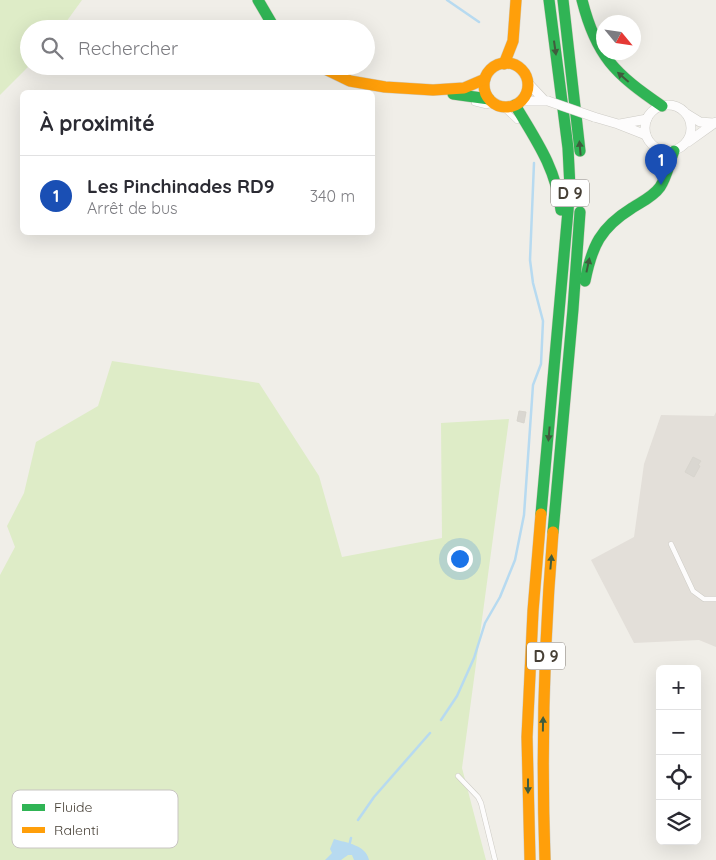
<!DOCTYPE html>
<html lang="fr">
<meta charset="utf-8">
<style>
body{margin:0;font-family:Quicksand,sans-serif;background:#f7f7f7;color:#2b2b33}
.controls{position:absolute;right:15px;bottom:15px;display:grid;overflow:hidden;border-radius:8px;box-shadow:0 5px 20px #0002}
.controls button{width:45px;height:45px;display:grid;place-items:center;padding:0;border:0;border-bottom:1px solid #e1e1e2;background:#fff;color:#2b2b33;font:25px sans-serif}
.compass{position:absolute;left:596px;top:15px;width:45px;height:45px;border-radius:50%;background:#fff;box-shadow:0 5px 20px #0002;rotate:119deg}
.you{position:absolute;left:459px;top:558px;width:18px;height:18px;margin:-12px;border:4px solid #fff;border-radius:50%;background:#1a73e8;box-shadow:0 0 0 8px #1a73e833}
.badge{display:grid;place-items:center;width:32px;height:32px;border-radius:50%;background:#b45309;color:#fff;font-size:16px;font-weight:700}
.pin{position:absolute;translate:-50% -41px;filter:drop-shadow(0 1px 2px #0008)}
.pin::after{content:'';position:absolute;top:26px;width:18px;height:15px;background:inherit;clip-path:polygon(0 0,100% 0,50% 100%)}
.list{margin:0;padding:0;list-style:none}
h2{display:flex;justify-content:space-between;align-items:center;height:65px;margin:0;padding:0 20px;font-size:21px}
h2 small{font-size:16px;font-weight:400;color:#7c7c81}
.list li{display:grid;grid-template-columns:32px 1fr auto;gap:15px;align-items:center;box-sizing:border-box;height:80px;padding:0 20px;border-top:1px solid #e1e1e2}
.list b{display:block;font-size:19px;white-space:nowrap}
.list p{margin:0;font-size:16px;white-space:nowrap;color:#7c7c81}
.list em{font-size:16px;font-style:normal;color:#7c7c81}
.icon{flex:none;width:28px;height:28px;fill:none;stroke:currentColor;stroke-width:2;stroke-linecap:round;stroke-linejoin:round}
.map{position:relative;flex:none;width:716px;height:860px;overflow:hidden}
.search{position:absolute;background:#fff;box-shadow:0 5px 20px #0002;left:20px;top:20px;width:355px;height:55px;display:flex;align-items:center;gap:12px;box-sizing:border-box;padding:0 18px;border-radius:28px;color:#7c7c81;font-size:19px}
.panel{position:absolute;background:#fff;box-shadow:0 5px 20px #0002;left:20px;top:90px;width:355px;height:145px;border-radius:8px}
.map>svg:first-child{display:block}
.industrial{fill:#e3dfd9}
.green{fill:#deecc7}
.water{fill:#b7daf0}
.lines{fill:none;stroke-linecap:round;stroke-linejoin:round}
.stream{stroke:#b7daf0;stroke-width:2.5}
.building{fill:#dad7d1;stroke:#d8d5ce}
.lane-casing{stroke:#ceccc6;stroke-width:5.5}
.street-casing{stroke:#ceccc6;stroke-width:10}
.fast-casing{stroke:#d0cbbf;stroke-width:12}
.slow-casing{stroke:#d0cbbf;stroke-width:12}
.lane{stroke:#fdfcfc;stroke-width:4.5}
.street{stroke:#fdfcfc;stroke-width:9}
.fast{stroke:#30b455;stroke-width:11}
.slow{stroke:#ff9f0a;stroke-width:11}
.street-bridge-casing{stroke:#ceccc6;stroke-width:10;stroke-linecap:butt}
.street-bridge{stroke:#fdfcfc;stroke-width:9}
.oneway{fill:#405c3d}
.labels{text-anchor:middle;stroke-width:4.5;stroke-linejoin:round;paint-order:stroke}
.shield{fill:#fff;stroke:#7e7972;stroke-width:1}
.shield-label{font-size:16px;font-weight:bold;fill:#463f35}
.key{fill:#fff;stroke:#c8c5c2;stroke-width:1}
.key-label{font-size:14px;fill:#463f35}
</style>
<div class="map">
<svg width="716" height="860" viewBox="0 0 716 860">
<rect width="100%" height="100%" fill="#f0eee8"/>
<!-- industrial -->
<path class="industrial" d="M716,412V647L699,640L634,643L591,560L634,537L644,464L661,415L714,416Z"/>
<!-- green -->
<g class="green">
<path d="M0,0H82L61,29H29V66L0,95Z"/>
<path d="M112,361L259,383L319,476L342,557L442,538L441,423L509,419L462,768L486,860H0V575L15,547L7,526L24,493L36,442L98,406Z"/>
</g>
<!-- water -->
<path class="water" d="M334,839C347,843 366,845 369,860H354L352,855H348L341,860H325L332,853L330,849Z"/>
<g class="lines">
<!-- stream -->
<g class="stream">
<path d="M447,0L479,22"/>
<path d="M441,720L457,696L474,658L485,623L500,597L515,560L524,515L533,385L541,364L543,321L533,283L530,260L534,163"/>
<path d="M358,820L374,797L430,733"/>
<path d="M349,846L351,838"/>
</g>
</g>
<!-- building -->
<g class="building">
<path d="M519,411L526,412L524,423L517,421Z"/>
<path d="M693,457L701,461L698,465L700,466L694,477L685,472Z"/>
</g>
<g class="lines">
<!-- lane casing -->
<g class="lane-casing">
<g id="lane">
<path d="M474,103L486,106L496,104"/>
<path d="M502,107L517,121"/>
<path d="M671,544L693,591L704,599H716"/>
<path d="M458,776L478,797L481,803L495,860"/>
</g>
</g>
<!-- street casing -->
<g class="street-casing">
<g id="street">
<path d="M528,83L544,100"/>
<path d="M521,101H548"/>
<circle cx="668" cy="128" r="23"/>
<path d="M687,114L700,122L713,123"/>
<path d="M594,117L618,124L646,135"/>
<path d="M620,124L647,119"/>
<path d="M688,142L716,122"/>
</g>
</g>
<!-- fast casing -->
<g class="fast-casing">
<g id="fast">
<path d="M258,0L275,29"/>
<path d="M563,0L580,151"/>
<path d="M582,0C596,56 615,74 662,106"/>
<path d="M453,94L489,99"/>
<path d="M515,105C536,140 556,168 561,210"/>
<path d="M585,281C592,246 600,228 632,208C641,202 653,197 660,187C667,177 669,163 674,151"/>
<path d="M541,514L570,188L568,148L549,0"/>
<path d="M553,532L573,309L580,212"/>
</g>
</g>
<!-- slow casing -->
<g class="slow-casing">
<g id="slow">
<circle cx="506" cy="85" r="22"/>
<path d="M504,64L513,41L516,0"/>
<path d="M319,66L350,81L385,87L433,90L464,88L485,79"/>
<path d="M530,860L527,737L533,611L541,514"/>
<path d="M545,860C541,750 544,641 553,532"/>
</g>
</g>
<!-- lane -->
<use href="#lane" class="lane"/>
<!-- street -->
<use href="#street" class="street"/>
<!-- fast -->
<use href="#fast" class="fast"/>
<!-- slow -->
<use href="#slow" class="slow"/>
<!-- street-bridge casing -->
<g class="street-bridge-casing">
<path id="street-bridge" d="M548,101L594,117"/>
</g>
<!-- street-bridge -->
<use href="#street-bridge" class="street-bridge"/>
</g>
<!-- one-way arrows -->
<defs><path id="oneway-solid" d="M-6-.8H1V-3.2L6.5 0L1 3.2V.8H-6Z" transform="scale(1.25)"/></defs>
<g class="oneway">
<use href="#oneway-solid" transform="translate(555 48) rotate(82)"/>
<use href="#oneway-solid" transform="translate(623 77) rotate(-139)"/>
<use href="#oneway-solid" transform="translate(580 148) rotate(-95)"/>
<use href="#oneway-solid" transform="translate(588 265) rotate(-78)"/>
<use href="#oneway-solid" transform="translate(549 434) rotate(95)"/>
<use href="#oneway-solid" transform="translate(551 562) rotate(-85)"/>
<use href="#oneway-solid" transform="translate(543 724) rotate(-89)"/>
<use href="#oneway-solid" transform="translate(528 786) rotate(90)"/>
</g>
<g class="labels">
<!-- shield labels -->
<g class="shield">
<rect x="551" y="179.5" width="38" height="27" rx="4"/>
<rect x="527" y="642.5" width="38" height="27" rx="4"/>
</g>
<g class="shield-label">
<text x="570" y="199">D 9</text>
<text x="546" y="662">D 9</text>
</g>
</g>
<!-- legend -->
<rect x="12" y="790" width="166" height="58" rx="8" class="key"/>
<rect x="22" y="804" width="23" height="7" fill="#30b455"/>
<rect x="22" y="827" width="23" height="6" fill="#ff9f0a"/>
<g class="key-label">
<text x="54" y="812">Fluide</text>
<text x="54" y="835">Ralenti</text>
</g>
</svg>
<div class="controls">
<button>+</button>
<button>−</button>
<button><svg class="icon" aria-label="locate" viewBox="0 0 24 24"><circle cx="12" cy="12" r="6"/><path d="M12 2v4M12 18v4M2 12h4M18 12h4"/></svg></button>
<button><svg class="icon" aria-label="layers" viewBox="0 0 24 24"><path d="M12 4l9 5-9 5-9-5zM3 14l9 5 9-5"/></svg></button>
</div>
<svg class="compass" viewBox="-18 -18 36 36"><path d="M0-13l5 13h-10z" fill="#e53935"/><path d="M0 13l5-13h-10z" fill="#7c7c81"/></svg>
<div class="you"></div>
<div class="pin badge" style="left:661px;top:185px;background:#1a4fb4">1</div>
<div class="search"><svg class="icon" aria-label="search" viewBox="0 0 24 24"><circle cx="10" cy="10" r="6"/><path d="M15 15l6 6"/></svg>Rechercher</div>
<section class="panel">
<h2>À proximité<small></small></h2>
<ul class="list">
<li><span class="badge" style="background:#1a4fb4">1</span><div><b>Les Pinchinades RD9</b><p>Arrêt de bus</p></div><em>340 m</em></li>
</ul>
</section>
</div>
